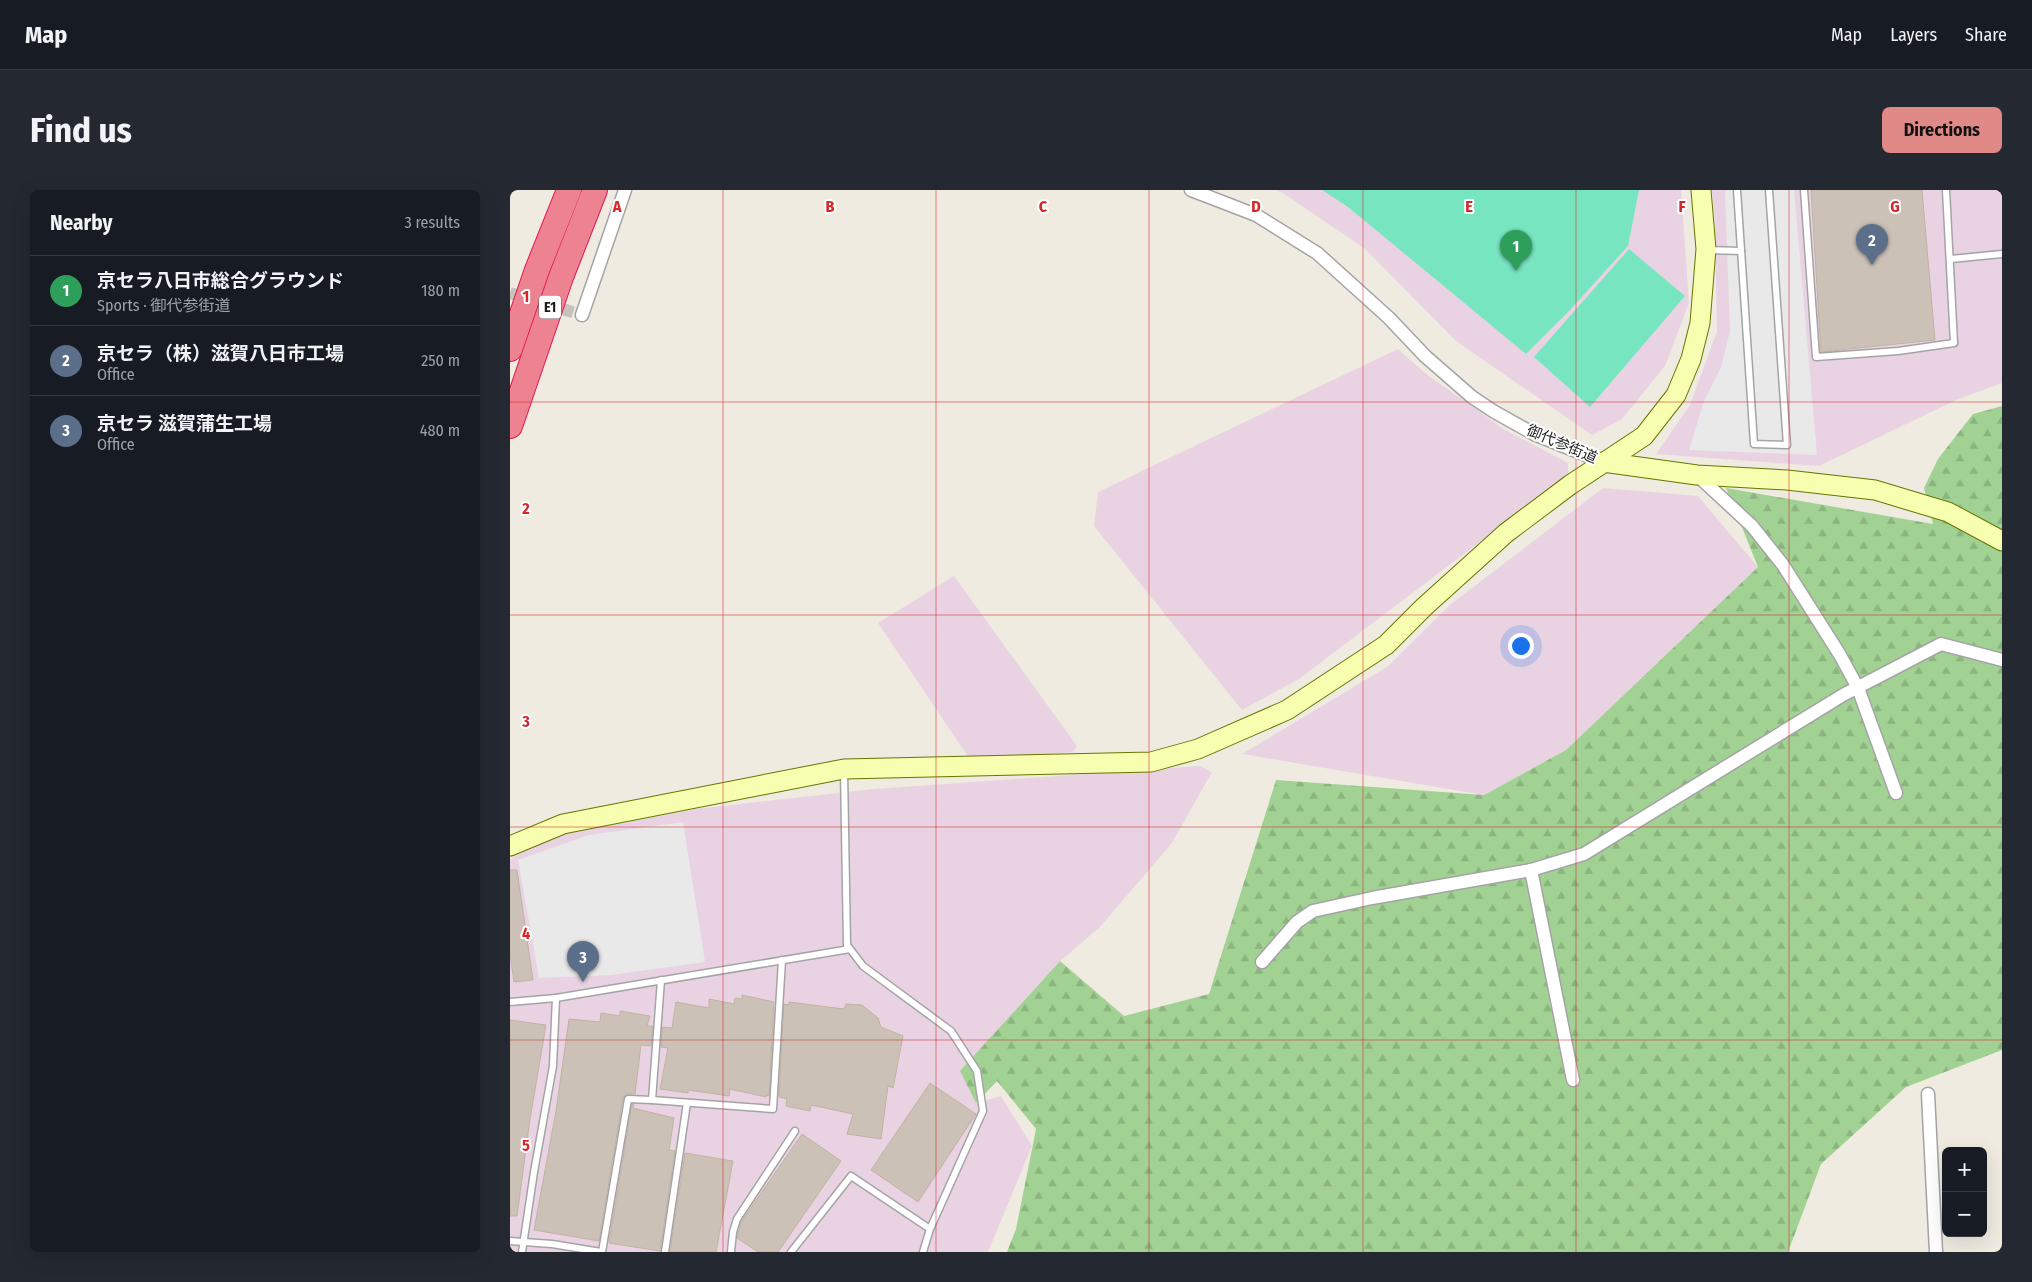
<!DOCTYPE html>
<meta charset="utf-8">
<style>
body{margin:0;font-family:"Fira Sans Condensed","Noto Sans JP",sans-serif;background:#242831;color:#f1f3f6}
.controls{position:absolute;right:15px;bottom:15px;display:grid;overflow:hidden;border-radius:8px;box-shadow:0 5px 20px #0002}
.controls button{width:45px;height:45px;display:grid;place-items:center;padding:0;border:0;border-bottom:1px solid #363941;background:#171b24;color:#f1f3f6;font:25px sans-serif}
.you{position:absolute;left:1010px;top:455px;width:18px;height:18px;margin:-12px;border:4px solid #fff;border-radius:50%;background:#1a73e8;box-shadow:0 0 0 8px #1a73e833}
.badge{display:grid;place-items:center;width:32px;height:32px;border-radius:50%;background:#df8a87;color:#fff;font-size:16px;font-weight:700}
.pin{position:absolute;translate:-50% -41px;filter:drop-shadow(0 1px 2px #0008)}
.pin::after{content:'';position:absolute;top:26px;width:18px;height:15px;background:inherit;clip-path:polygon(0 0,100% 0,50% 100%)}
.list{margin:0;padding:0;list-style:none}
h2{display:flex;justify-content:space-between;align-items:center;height:65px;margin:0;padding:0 20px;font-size:21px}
h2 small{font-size:16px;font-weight:400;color:#9ea1a6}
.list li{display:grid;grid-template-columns:32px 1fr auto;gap:15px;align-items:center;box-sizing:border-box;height:70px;padding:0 20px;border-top:1px solid #363941}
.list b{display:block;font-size:19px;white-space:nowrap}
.list p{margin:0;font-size:16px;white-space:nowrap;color:#9ea1a6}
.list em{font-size:16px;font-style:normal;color:#9ea1a6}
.map{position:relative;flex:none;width:1492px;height:1062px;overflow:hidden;border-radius:8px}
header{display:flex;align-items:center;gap:30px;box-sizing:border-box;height:70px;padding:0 25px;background:#171b24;border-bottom:1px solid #363941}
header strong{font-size:24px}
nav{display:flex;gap:28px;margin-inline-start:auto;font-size:18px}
.intro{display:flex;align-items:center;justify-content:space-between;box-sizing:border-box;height:120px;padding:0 30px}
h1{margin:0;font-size:35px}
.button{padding:12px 22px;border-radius:8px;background:#df8a87;color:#111;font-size:18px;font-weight:700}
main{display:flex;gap:30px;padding:0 30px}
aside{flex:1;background:#171b24;border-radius:8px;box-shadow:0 5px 20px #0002}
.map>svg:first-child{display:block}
.industrial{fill:#e9d3e3}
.forest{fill:url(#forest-firs)}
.pitch{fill:#78e5c1}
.parking{fill:#e9e9e9}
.building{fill:#cbc1b7;stroke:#c2b2a3}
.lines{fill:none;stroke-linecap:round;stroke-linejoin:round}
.street-tunnel{stroke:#c5c2ba;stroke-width:12;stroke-dasharray:12 6;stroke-linecap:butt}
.lane-casing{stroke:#a4a4a4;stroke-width:9}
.street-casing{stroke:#a4a4a4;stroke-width:15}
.secondary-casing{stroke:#647700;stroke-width:21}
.highway-casing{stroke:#e61652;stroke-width:26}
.lane{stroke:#fff;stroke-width:6}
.street{stroke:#fff;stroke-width:12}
.secondary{stroke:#f7feb0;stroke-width:19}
.highway{stroke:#ed8291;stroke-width:24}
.grid{fill:none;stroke:#d62828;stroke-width:1;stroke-opacity:0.55}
.labels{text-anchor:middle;stroke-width:4;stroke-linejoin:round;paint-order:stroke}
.shield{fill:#fff;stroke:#616161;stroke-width:1}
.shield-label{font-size:14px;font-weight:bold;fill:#1d1d1d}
.street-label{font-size:15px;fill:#1d1d1d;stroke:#fff}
.grid-label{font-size:16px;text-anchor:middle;font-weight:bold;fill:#d62828;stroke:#fff;stroke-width:4;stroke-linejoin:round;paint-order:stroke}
</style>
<header>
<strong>Map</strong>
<nav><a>Map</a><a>Layers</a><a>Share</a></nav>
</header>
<div class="intro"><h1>Find us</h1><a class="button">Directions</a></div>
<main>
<aside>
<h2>Nearby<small>3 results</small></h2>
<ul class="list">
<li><span class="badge" style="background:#2e9e5b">1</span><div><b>京セラ八日市総合グラウンド</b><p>Sports · 御代参街道</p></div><em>180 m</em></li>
<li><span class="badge" style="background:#5c6f8a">2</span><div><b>京セラ（株）滋賀八日市工場</b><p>Office</p></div><em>250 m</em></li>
<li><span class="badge" style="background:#5c6f8a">3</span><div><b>京セラ 滋賀蒲生工場</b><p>Office</p></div><em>480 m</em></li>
</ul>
</aside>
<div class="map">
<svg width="1492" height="1062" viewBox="0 0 1492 1062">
<defs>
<pattern id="forest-firs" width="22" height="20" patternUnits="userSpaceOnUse" patternTransform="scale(1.25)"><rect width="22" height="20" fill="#a2d293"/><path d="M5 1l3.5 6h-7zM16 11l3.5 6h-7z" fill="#8bb47e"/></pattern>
</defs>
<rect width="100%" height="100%" fill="#efebe1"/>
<!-- industrial -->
<g class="industrial">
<path d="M766,0H1171L1179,113L1155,176L1112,229L1082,245L946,151L854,58L773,3Z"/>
<path d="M1202,0H1492V193L1446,210L1309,276L1146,264L1180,215L1207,141L1205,34Z"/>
<path d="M888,159L915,183L992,238L1058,273V285L789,489L732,520L584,336L588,302Z"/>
<path d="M1093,298L1188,306L1248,377L1056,560L974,605L732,564L877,477L941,414Z"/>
<path d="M444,386L567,556L563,562L461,571L368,433Z"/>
<path d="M690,576L702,582L662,653L589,738L550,771L451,881L466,913L491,906L522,956L478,1062H0V670L7,664L51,642L104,635L186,619L364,599Z"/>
</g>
<!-- forest -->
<path class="forest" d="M1492,216V860L1396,897L1311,974L1278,1062H497L506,1039L526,939L487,891L466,913L450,881L550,771L614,826L699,804L766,590L974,605L1056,560L1248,377L1216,298L1423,334L1414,298L1428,269L1463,224Z"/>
<!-- pitch -->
<g class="pitch">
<path d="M812,0H1129L1118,56L1060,120L1016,164L838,17Z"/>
<path d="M1119,59L1175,106L1080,217L1024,167Z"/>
</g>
<!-- parking -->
<g class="parking">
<path d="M1215,0H1284L1307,265L1179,260L1194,211L1211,177L1220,141Z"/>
<path d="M173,632L195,772L101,785L29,788L8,670L79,645Z"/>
</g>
<!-- building -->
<g class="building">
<path d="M1301,0H1412L1425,150L1311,162Z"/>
<path d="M0,680H7L23,790L4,792L0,764Z"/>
<path d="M232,805L264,812L259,906L256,905V907L220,899L219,906L178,900V903L150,899L158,858L151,857L152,837L162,838L166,812L199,818V809L224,814L225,808L232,809Z"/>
<path d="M279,812L334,819L336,814L352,815L368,828L371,837L393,846L383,898L378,896L371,949L337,944L343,924L301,915L300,921L276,916L277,909L269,907L274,814L279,815Z"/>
<path d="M110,821L140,826L137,836H143L141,856L131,855L125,904H116L113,908L89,1051L24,1040L46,921L59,829L90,832L91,823L110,826Z"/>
<path d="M0,830L36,835L20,929L7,1026H0Z"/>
<path d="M420,893L466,924L408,1012L361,980Z"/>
<path d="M122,914H124L123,918L164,928L159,960L165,961L150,1061L99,1053Z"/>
<path d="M292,944L331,971L268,1062H248L227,1048L231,1032Z"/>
<path d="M175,963L223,971L206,1062H160Z"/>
</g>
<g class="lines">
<!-- street-tunnel -->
<path class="street-tunnel" d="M0,103L72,125"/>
<!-- lane casing -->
<g class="lane-casing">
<g id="lane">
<path d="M1227,0L1244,254L1277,255L1259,0"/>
<path d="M1294,0L1306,167L1388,161L1444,153L1436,0"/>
<path d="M1197,60L1231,61"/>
<path d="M1441,69L1492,64"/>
<path d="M334,581L337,755L353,776L441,841L467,881L473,921L420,1039L413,1062"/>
<path d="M151,790L142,910L263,919L272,770"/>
<path d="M0,812L46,808L340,759"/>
<path d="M0,1051L42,1054L91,1062"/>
<path d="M12,1062L24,982L43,876L46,808"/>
<path d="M92,1062L118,909L142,910"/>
<path d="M155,1062L177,913"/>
<path d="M221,1062L223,1042L227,1029L285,941"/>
<path d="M281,1062L341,986L420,1039"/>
</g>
</g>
<!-- street casing -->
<g class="street-casing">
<g id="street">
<path d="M681,0L746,25L807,63L879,128L915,166L962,207L983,221L1024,244L1093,272"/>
<path d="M72,125L115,0"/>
<path d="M1187,285L1242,336L1273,375L1330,465L1348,498L1386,603"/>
<path d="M1021,680L1063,890"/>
<path d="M752,772L787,732L803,721L862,708L1021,680L1074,664L1333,505L1431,454L1492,470"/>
<path d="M1418,904L1426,1062"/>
</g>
</g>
<!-- secondary casing -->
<g class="secondary-casing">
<g id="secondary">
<path d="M1093,272L1187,285L1277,290L1365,300L1438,322L1492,351"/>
<path d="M0,656L53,634L334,579L641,572L688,559L777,520L876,455L914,417L996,343L1060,295L1134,246L1166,205L1181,169L1190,133L1196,59L1191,0"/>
</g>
</g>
<!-- highway casing -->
<g class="highway-casing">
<g id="highway">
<path d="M0,159L27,80L59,0"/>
<path d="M0,236L51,87L85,0"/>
</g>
</g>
<!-- lane -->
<use href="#lane" class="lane"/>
<!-- street -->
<use href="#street" class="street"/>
<!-- secondary -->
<use href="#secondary" class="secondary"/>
<!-- highway -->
<use href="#highway" class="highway"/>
</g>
<!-- grid -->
<path class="grid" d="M213,0V1062M426,0V1062M639,0V1062M853,0V1062M1066,0V1062M1279,0V1062M0,212H1492M0,425H1492M0,637H1492M0,850H1492"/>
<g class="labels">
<!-- shield labels -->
<rect class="shield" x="29" y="105.5" width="22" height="23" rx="4"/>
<g class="shield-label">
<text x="40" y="122">E1</text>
</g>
<!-- street labels -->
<g class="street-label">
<text transform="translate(1052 254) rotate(23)" y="5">御代参街道</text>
</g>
</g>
<g class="grid-label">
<text x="107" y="22">A</text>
<text x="320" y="22">B</text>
<text x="533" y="22">C</text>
<text x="746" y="22">D</text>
<text x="959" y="22">E</text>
<text x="1172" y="22">F</text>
<text x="1385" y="22">G</text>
<text x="16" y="112">1</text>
<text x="16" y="324">2</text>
<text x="16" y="537">3</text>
<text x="16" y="749">4</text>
<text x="16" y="961">5</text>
</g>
</svg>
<div class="controls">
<button>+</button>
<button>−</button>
</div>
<div class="you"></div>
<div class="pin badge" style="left:1006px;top:81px;background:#2e9e5b">1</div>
<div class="pin badge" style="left:1362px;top:75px;background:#5c6f8a">2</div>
<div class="pin badge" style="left:73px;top:792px;background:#5c6f8a">3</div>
</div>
</main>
